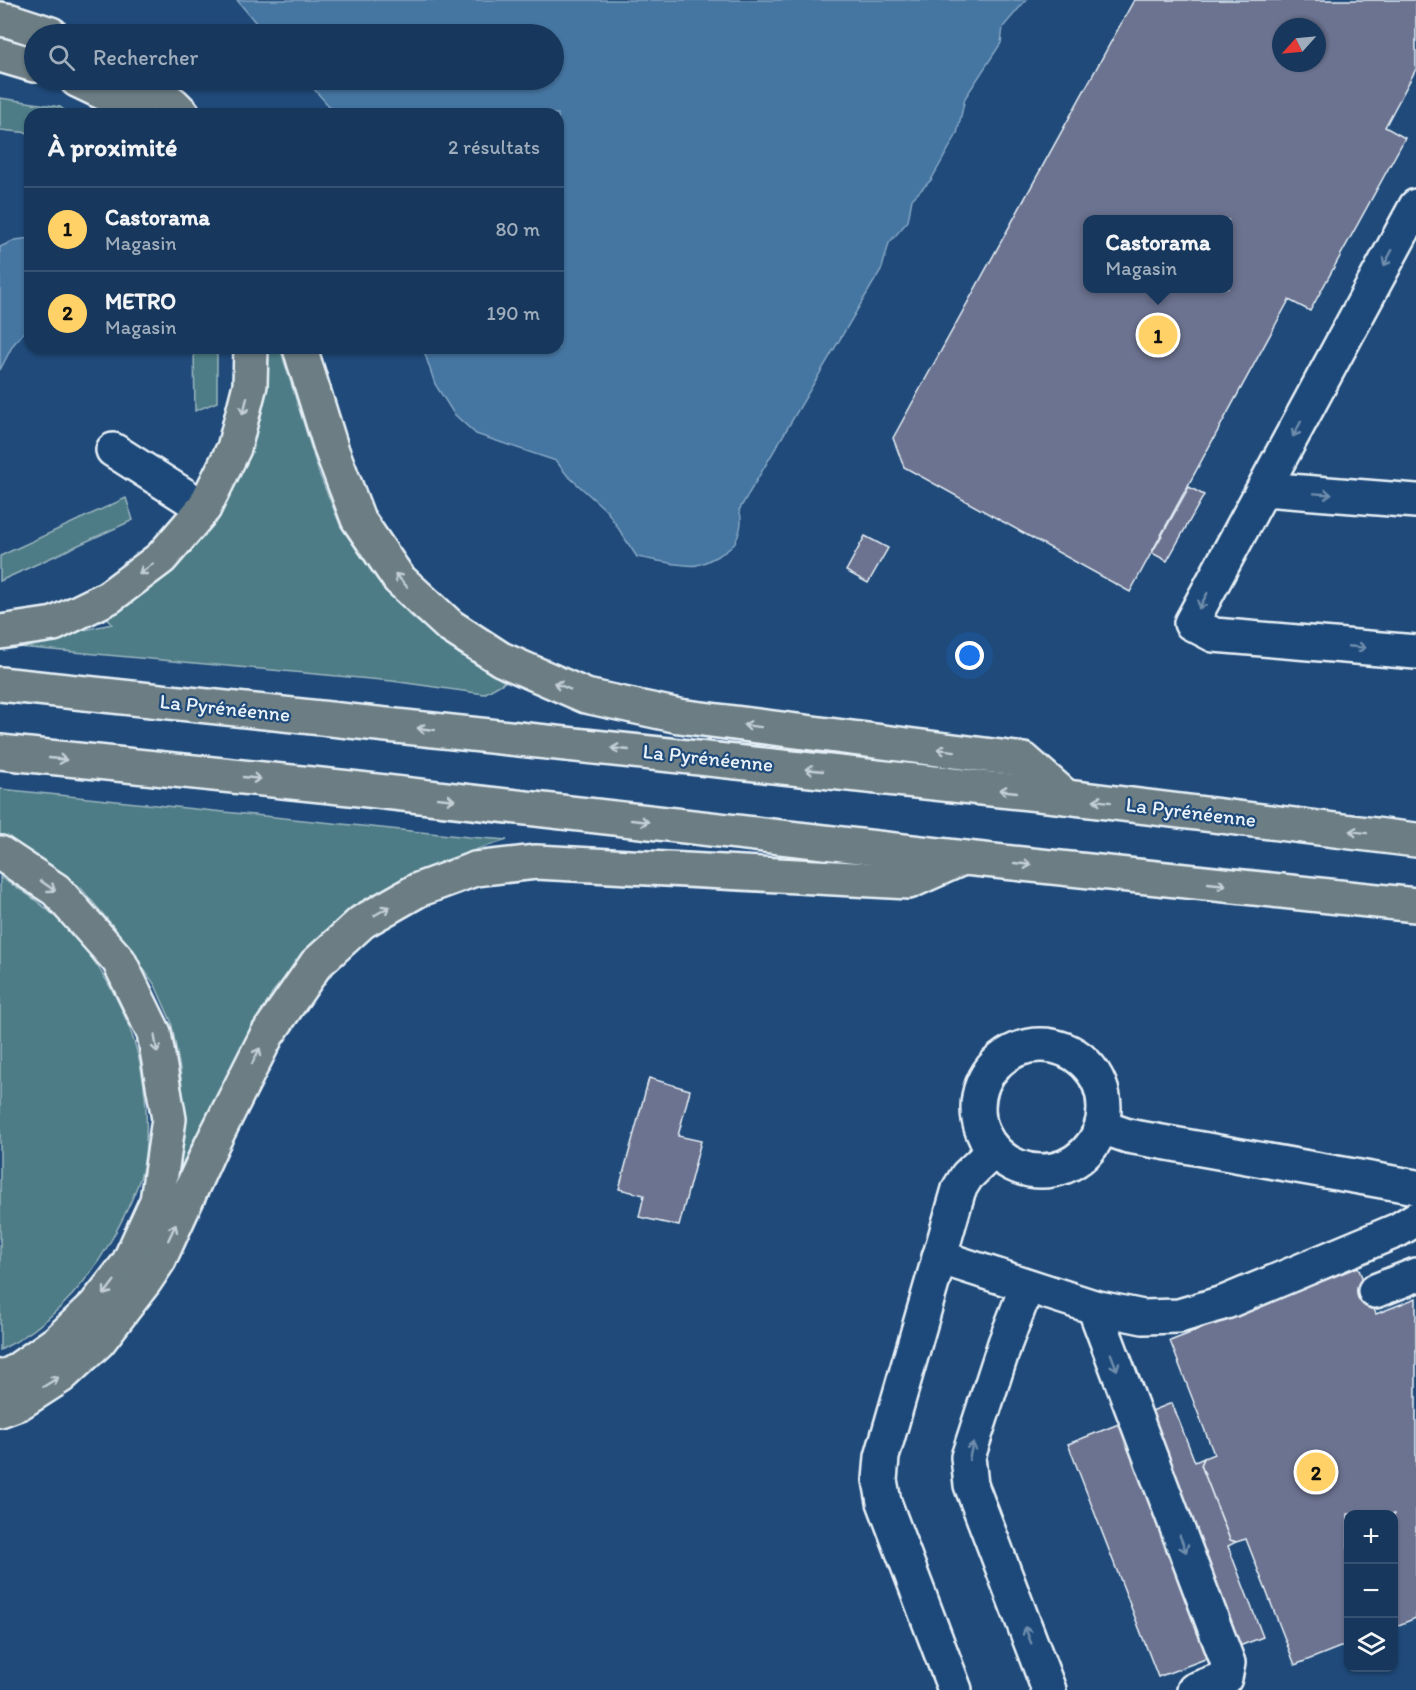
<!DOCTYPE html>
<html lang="fr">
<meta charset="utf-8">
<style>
body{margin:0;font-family:Itim,sans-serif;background:#203f62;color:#f1f3f6}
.controls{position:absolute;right:18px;bottom:18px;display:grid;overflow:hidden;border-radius:12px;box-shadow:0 2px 4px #0004}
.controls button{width:54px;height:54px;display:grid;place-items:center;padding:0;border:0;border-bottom:2px solid #365272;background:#17385c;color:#f1f3f6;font:30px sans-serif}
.compass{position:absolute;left:1272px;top:18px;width:54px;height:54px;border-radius:50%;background:#17385c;box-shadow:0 2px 4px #0004;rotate:243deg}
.you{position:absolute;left:970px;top:656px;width:21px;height:21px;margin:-15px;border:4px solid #fff;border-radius:50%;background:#1a73e8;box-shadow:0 0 0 9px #1a73e833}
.badge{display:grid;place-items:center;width:39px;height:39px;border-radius:50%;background:#ffd166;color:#111;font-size:20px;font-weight:700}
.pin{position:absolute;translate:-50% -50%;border:3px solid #fff;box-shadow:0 2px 6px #0006}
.popup{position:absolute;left:1083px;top:215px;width:150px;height:78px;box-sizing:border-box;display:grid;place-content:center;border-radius:12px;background:#17385c;filter:drop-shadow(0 2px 4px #0005);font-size:20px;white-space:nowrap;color:#9eacbb}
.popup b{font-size:22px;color:#f1f3f6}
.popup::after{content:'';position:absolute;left:50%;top:100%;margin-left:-12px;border:12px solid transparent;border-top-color:#17385c}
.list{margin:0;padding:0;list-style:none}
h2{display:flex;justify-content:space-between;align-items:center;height:78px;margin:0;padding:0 24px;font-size:26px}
h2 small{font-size:20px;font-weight:400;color:#9eacbb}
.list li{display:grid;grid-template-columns:39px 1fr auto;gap:18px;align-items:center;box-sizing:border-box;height:84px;padding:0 24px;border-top:2px solid #365272}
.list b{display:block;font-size:22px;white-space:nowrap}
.list p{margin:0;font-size:20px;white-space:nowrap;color:#9eacbb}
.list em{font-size:20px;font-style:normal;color:#9eacbb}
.icon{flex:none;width:33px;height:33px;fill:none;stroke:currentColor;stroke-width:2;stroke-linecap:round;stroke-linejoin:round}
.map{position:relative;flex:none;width:1416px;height:1690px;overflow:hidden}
.search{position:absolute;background:#17385c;box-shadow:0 2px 4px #0004;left:24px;top:24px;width:540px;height:66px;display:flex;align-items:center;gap:15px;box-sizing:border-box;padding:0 21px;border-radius:33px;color:#9eacbb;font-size:22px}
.panel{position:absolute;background:#17385c;box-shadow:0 2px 4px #0004;left:24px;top:108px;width:540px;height:246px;border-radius:18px}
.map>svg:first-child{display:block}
.green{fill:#4e7c86;stroke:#9bb6bf;stroke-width:1.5}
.water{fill:#4475a1;stroke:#86a7c4;stroke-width:1.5}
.building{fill:#6c7390;stroke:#e8f1f8;stroke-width:1.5;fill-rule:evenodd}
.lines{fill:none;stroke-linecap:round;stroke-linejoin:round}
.minor-casing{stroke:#e8f1f8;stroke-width:38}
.highway-casing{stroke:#e8f1f8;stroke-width:38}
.minor{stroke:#1f4a7a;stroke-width:33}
.highway{stroke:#6c7e84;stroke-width:33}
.oneway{stroke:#6f8dac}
.oneway2{stroke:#c3ced5}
.labels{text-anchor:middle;stroke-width:4.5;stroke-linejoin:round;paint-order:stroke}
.street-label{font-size:21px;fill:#e8f1f8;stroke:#1f4a7a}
</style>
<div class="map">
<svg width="1416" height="1690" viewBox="0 0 1416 1690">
<rect width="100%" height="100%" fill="#1f4a7a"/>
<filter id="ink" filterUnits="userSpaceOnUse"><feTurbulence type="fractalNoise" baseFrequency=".0167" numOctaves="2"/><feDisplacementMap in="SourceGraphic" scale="12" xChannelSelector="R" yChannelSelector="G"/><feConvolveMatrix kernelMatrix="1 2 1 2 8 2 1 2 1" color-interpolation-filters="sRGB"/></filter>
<g filter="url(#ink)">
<!-- green -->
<g class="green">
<path d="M0,98L60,107L69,114H30V133L0,130Z"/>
<path d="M194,348H217V402L195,411Z"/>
<path d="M262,348H280L319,473L341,527L376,578L411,616L460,655L505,682L484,694L392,681L8,646L112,624L103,613L180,552Z"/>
<path d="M126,498L133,520L0,581V556Z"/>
<path d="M0,789L469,837L507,840L478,849L386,889L352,912L321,939L291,970L272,993L250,1035L188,1167L181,1165L184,1105L180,1069L171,1021L155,985L113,926L80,887L0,836Z"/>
<path d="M0,877C13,885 27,893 38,902C101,952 143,1030 146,1110C147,1132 147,1157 140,1178C133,1200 121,1223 109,1244C84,1288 46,1328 0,1350Z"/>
</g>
<!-- water -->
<g class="water">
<path d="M237,0H1026L1003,27L1001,43L965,98L957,134L931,180L912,199L908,221L889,243L882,268L739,510C744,520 739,541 730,548C725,553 703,564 697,565C687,568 650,559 637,557L607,511L567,475L556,461L476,434L454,414L435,384L423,348H558V114H336L306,80H554V34H265Z"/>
<path d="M30,238V325L13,345L0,370V247L15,240Z"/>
</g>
<!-- building -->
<g class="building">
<path d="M1134,0H1416V69L1385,127L1405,138L1310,311L1289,300L1130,592L904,467L893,438ZM1281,27H1317V63H1281ZM1088,220H1228V288H1088Z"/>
<path d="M1189,487L1204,495L1167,561L1152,553Z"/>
<path d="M865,536L888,548L868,583L846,571Z"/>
<path d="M649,1078L690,1090L678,1136L701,1141L679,1226L639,1217L644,1195L619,1189Z"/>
<path d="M1358,1267L1376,1314L1416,1298V1618L1394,1627V1514H1348V1644L1295,1665L1246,1539L1236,1542L1230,1540L1201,1465L1204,1458L1214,1454L1170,1341Z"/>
<path d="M1172,1403L1195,1462L1204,1458L1201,1465L1230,1540L1236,1542L1228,1546L1263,1637L1158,1677L1068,1444Z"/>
</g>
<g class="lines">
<!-- minor casing -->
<g class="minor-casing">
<g id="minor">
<path d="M1416,206L1191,623L1214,635L1416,652"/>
<path d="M113,450L204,508"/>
<path d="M1264,489L1416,501"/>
<circle cx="1041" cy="1108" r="63"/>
<path d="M1102,1127L1128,1136L1416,1187"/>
<path d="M939,1257L1094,1307L1143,1317L1179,1316L1226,1302L1398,1230L1416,1219"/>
<path d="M1027,1286L1005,1343L968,1457L971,1485L1049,1690"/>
<path d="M1375,1291L1416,1275"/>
<path d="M1094,1307L1228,1663L1225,1678L1194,1690"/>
<path d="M955,1690L884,1502L880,1480L882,1457L959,1189L967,1176L993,1151"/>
</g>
</g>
<!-- highway casing -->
<g class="highway-casing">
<g id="highway">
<path d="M0,19L11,21L51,34"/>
<path d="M0,55L34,65"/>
<path d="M77,80L121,101L137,114"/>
<path d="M140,80L173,104L183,114"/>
<path d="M300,348L332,451L358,519L399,579L450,626L501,659L586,696L679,716L1024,760L1066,797"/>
<path d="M0,632L54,624L109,597L161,558L204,508L234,448L250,385L251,348"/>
<path d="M0,684L1066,797L1416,840"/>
<path d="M0,752L350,788L965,858L1416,905"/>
<path d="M0,853L56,890L119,961L154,1033L169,1119L157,1201L128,1264L95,1306L57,1342L13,1373L0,1378"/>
<path d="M0,1410L19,1403L61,1376L99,1341L145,1281L159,1260L211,1146L267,1035L316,964L362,922L418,890L475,869L536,862L909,882L963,858"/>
</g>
</g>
<!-- minor -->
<use href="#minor" class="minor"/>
<!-- highway -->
<use href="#highway" class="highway"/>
</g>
<!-- one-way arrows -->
<defs><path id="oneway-shaft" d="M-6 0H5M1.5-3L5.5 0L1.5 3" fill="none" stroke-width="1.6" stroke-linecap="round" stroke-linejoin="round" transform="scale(1.5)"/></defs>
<g class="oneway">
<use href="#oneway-shaft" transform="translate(1388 258) rotate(118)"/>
<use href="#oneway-shaft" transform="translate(1297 429) rotate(118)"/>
<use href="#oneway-shaft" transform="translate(1323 494) rotate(4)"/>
<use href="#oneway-shaft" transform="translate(1203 601) rotate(119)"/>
<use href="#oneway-shaft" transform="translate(1357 647) rotate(5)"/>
<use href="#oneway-shaft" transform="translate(1114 1362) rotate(69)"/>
<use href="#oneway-shaft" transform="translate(971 1451) rotate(-77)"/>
<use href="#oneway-shaft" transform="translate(1183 1544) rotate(69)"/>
<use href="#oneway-shaft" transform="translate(1028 1635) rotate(-111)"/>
</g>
<g class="oneway2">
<use href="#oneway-shaft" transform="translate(245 406) rotate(104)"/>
<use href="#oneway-shaft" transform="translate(146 569) rotate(143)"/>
<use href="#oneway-shaft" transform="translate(401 580) rotate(-132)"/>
<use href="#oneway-shaft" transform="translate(562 686) rotate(-157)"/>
<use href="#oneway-shaft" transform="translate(752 726) rotate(-173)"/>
<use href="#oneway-shaft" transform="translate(426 729) rotate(-174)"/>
<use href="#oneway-shaft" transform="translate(620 749) rotate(-174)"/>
<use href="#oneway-shaft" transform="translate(946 750) rotate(-173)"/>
<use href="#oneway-shaft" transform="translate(58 759) rotate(6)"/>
<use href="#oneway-shaft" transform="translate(814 770) rotate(-174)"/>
<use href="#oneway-shaft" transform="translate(252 778) rotate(6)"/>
<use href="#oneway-shaft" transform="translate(1008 791) rotate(-174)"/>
<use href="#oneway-shaft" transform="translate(446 799) rotate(6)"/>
<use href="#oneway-shaft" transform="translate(1102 801) rotate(-173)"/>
<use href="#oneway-shaft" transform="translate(640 821) rotate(6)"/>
<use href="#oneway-shaft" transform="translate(1358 832) rotate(-173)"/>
<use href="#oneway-shaft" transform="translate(1023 864) rotate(6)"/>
<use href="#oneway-shaft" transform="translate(1217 884) rotate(6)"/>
<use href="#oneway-shaft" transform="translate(48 886) rotate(35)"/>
<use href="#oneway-shaft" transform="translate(382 911) rotate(-30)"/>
<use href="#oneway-shaft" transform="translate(156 1044) rotate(80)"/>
<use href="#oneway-shaft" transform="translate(256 1056) rotate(-63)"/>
<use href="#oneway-shaft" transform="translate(172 1232) rotate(-65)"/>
<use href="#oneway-shaft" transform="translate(109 1288) rotate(127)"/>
<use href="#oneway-shaft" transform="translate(51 1382) rotate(-32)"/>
</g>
</g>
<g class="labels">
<!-- street labels -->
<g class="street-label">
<text transform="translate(225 708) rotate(6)" y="7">La Pyrénéenne</text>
<text transform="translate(708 758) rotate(6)" y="7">La Pyrénéenne</text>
<text transform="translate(1191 812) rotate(7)" y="7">La Pyrénéenne</text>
</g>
</g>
</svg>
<div class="controls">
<button>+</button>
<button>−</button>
<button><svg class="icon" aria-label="layers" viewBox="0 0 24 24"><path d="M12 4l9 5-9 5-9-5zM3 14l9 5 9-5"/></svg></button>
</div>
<svg class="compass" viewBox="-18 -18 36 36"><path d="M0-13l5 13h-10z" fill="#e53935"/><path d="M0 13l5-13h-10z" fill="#9eacbb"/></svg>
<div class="you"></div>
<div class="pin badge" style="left:1158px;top:335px">1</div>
<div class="popup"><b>Castorama</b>Magasin</div>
<div class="pin badge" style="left:1316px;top:1472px">2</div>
<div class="search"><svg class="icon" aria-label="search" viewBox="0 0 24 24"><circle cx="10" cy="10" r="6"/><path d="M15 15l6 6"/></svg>Rechercher</div>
<section class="panel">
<h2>À proximité<small>2 résultats</small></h2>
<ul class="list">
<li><span class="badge">1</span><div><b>Castorama</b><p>Magasin</p></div><em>80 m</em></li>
<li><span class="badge">2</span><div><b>METRO</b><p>Magasin</p></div><em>190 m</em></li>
</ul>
</section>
</div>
